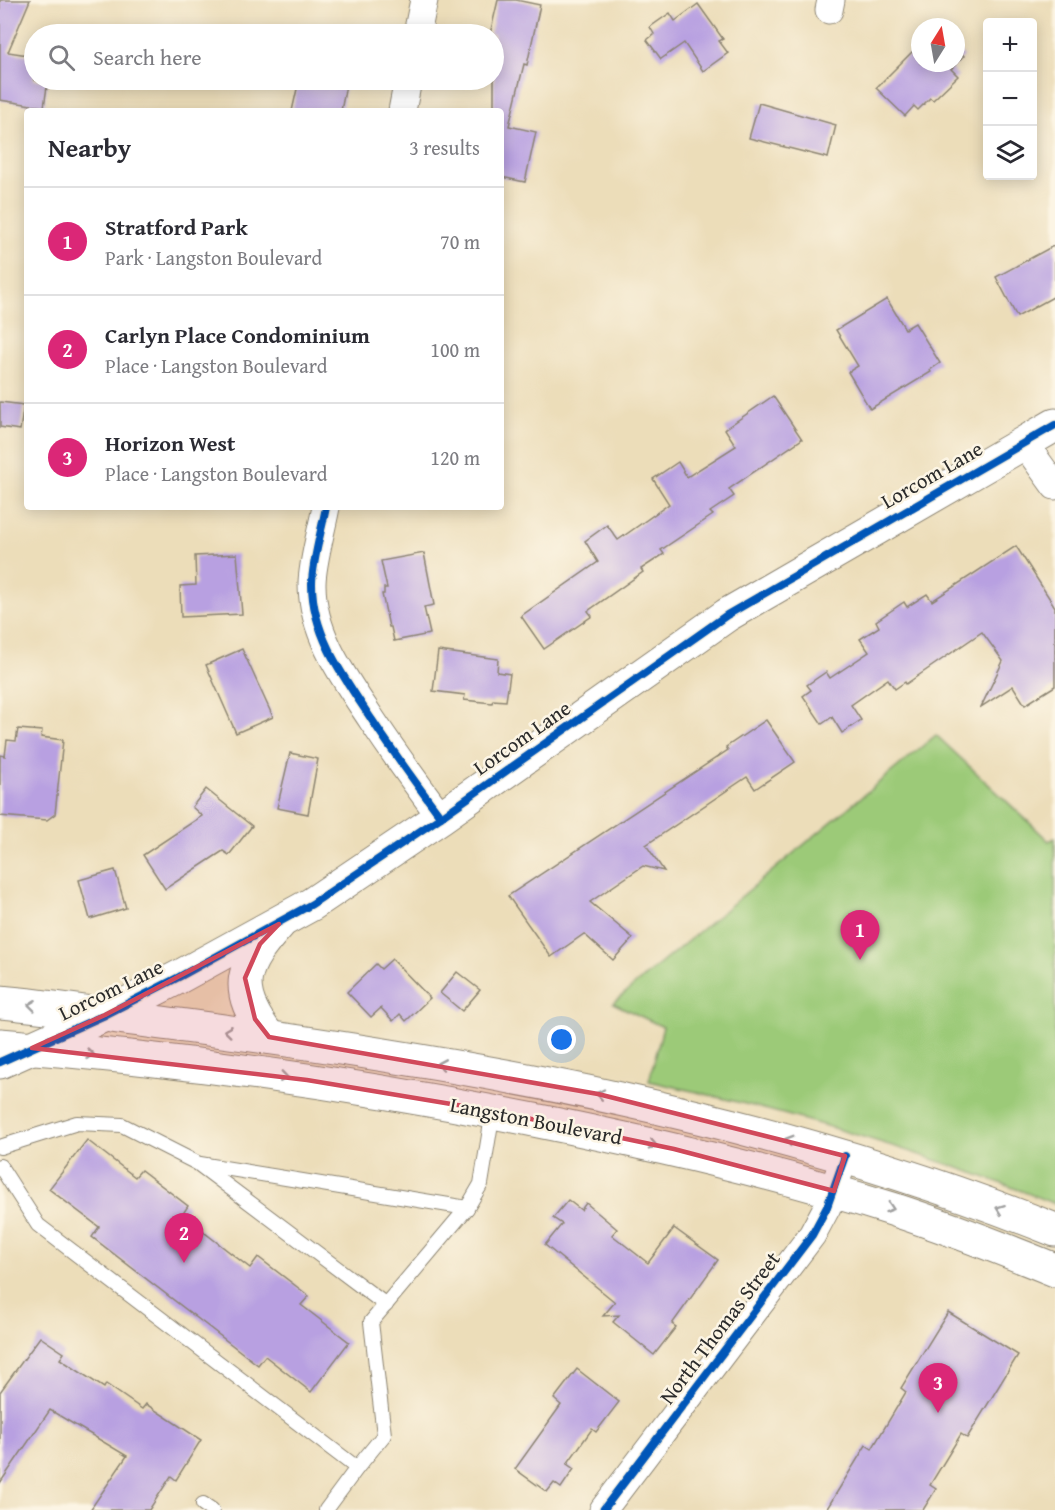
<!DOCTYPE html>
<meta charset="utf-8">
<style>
body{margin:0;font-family:"Gentium Book Plus",serif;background:#f2f2f3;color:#2b2b33}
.controls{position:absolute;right:18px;top:18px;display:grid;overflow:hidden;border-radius:6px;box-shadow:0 3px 15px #0003}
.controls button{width:54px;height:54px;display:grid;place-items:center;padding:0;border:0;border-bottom:2px solid #e1e1e2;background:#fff;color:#2b2b33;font:30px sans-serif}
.compass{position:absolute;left:911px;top:18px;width:54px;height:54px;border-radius:50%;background:#fff;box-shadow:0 3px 15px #0003;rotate:11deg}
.you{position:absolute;left:562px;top:1040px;width:21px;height:21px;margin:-15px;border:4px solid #fff;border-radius:50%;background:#1a73e8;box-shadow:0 0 0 9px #1a73e833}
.badge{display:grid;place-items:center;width:39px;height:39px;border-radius:50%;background:#db2777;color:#fff;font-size:20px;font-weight:700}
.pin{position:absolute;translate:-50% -50px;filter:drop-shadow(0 2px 3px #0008)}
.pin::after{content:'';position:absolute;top:32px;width:21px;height:18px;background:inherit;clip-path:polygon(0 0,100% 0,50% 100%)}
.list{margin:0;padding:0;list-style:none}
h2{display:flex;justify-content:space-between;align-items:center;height:78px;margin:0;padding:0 24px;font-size:26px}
h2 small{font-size:20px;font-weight:400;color:#7c7c81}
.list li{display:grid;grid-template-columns:39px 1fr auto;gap:18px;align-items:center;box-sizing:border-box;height:108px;padding:0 24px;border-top:2px solid #e1e1e2}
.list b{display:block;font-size:22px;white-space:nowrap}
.list p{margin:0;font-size:20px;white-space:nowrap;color:#7c7c81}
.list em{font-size:20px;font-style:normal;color:#7c7c81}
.icon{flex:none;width:33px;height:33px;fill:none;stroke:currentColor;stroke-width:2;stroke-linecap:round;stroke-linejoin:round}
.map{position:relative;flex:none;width:1055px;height:1510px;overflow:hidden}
.search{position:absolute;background:#fff;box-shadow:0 3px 15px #0003;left:24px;top:24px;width:480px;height:66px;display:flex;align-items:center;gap:15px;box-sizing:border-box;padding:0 21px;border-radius:33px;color:#7c7c81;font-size:22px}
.panel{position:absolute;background:#fff;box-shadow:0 3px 15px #0003;left:24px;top:108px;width:480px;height:402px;border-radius:6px}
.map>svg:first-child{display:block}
.green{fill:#9cca78;stroke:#647a52;stroke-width:1.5}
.building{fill:#b8a0e1}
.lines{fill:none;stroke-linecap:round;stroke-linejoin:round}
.service-casing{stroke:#8c8472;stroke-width:16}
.minor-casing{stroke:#8c8472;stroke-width:29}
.tertiary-casing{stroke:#8c8472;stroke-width:35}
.primary-casing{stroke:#8c8472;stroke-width:35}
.service{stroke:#fff;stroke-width:14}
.minor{stroke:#fff;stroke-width:27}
.tertiary{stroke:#fff;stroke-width:33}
.primary{stroke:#fff;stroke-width:33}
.cycleway-casing{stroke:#fcf5e5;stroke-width:11}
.cycleway{stroke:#0057b8;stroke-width:8}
.oneway{stroke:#a0a0a0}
.marked{fill:#d1495b;fill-opacity:0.2;stroke:#d1495b;stroke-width:4.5;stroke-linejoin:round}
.labels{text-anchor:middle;stroke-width:5;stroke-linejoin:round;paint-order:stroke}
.street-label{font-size:21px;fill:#2b2b2b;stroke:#fcf5e5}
</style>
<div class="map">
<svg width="1055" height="1510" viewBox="0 0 1055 1510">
<rect width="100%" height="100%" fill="#fcf5e5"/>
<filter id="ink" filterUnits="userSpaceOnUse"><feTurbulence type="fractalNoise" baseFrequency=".0167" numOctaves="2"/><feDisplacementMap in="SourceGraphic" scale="12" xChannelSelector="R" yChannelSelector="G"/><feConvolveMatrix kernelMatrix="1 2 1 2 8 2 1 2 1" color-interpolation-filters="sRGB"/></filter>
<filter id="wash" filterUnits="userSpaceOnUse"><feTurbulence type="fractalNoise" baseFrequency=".008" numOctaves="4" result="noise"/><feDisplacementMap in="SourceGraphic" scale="24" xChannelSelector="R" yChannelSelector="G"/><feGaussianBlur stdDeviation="1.35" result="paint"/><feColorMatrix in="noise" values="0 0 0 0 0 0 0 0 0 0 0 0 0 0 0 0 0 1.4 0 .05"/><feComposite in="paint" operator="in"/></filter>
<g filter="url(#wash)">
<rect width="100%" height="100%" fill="#ecddb9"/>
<!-- green -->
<path class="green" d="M936,735L1049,841L1055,838V1204C923,1151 788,1112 649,1081L663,1027L613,1003Z"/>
<g id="blocks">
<!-- building -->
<g class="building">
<path d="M0,0H30L8,52L34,56V80H48L44,107L0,100Z"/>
<path d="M498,0H516L540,5L527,65L524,64L509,126L536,132L525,182L501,177V111H494V34H490Z"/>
<path d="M698,4L723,39L719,41L728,53L703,71L684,43L661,59L647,40L654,34L650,27L670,13L675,21Z"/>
<path d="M920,44V63H956V48L964,56L951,69L958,76L933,100L930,98L918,110L914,106L905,116L876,88Z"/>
<path d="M299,80H347L341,111H292Z"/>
<path d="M759,103L836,125L828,158L749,138Z"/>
<path d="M1055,245V296L1017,317L996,277Z"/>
<path d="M887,299L905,329L915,323L940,363L930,370L931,372L870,409L848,372L858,366L836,330Z"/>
<path d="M773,396L802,439L729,489L734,496L710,512L713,515L661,550L664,554L641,569L643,572L588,611L592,616L544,649L521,616L598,562L585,541L607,525L618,540L669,504L653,479L678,462L687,477L736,446L725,429Z"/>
<path d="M0,402L24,405L20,430L0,427Z"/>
<path d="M1016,546L1055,607V686L1025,705L1013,686L981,707L1003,661L982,632L906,684L905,682L895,689L888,679L851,705L861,720L842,733L832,717L822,724L803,696L811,690L807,685L826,672L830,678L869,652L860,639L879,627L876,621L904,602L907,607L927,594L932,601Z"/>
<path d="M424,553L434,605L424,607L430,634L394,641L391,627H389L382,594H384V588H387L381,561Z"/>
<path d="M237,554L242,614L181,617L180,586L196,585L195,556Z"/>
<path d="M242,649L273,717L236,733L206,665Z"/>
<path d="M438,651L498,659L497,672L510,674L506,701L493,700L492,703L464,700L465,695L433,691Z"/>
<path d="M766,720L795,762L755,789L747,777L646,845L664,871L643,866L590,902L633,938L613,960L584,934L551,957L508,896L728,750L726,747Z"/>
<path d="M18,729L42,731L41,737L63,740L55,814L47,820L0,816V755L5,756L7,740L16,741Z"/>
<path d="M290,753L318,759L308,814L277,808Z"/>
<path d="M206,789L252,826L229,855L223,851L165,889L143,855L202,816L192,807Z"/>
<path d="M115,870L126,908L90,919L79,880Z"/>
<path d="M392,959L430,998L406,1021L400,1014L393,1021L381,1008L371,1017L347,992L376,964L381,969Z"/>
<path d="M457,972L480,990L462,1011L440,993Z"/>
<path d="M87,1140L135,1177L141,1170L188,1206L182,1215L250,1268L258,1257L309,1296L301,1305L349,1342L311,1392L265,1356L258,1365L92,1237L99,1227L49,1189Z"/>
<path d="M568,1200L581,1210L586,1203L617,1229L612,1235L648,1263L674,1228L718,1260L672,1324L676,1327L654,1355L613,1322L619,1315L603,1316L615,1302L545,1245L562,1224L553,1218Z"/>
<path d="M948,1312L1018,1355L967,1438L961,1434L930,1485L936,1489L923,1510H826L866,1445L872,1449L906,1392L901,1388Z"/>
<path d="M40,1337L64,1353L60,1359L104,1388L106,1384L142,1409L146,1404L201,1440L176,1480L171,1476L149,1510H90L127,1456L50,1410L0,1483V1392Z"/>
<path d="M577,1369L619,1402L596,1432L592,1429L567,1464L574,1469L561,1488L554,1483L547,1492L515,1469L561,1405L554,1399Z"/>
</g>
</g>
</g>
<g filter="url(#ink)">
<use href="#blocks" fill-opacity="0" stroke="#8c8472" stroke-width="1.5"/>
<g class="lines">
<!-- service casing -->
<g class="service-casing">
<g id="service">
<path d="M0,1147L77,1123L122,1125L197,1163L386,1305"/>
<path d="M200,1164L467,1208"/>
<path d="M0,1166L38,1225L357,1468"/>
<path d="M203,1504L212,1510"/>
<path d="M326,1510L357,1468L384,1435L371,1322L467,1208L481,1184L493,1111"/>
</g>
</g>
<!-- minor casing -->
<g class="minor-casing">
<g id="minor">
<path d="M829,10L831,0"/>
<path d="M417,34L424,0"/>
<path d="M402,111L408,80"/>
<path d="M1024,443L1055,486"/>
<path d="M326,507C322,529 312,563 312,584C312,635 345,679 372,720C394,753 417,785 441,817"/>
<path d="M603,1510L812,1235L827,1207L845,1156"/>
</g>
</g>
<!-- tertiary casing -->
<g class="tertiary-casing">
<path id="tertiary" d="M0,1062L105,1015L179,977L312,904L441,817L727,615L1055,425"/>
</g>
<!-- primary casing -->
<g class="primary-casing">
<g id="primary">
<path d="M0,1002C60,1007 119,1018 178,1025C477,1064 774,1117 1055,1230"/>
<path d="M269,1037C231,989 241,966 279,924"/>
<path d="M0,1045C181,1059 361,1085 539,1121C658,1145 776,1172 892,1209C947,1227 1001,1248 1055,1270"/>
</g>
</g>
<!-- service -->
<use href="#service" class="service"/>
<!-- minor -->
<use href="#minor" class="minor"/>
<!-- tertiary -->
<use href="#tertiary" class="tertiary"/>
<!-- primary -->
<use href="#primary" class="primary"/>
<!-- cycleway casing -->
<g class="cycleway-casing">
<g id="cycleway">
<path d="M326,507C322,529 312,563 312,584C312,635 345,679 372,720C394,753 417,785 441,817"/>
<path d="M0,1062L105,1015L179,977L312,904L441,817L727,615L1055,425"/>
<path d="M603,1510L812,1235L827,1207L845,1156"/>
</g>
</g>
<!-- cycleway -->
<use href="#cycleway" class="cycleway"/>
</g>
<!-- one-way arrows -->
<defs><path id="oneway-chevron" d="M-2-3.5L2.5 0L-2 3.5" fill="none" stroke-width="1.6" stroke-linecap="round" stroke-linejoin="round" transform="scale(1.5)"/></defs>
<g class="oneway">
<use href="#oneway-chevron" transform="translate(32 1005) rotate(-173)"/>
<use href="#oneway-chevron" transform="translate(228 1031) rotate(-173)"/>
<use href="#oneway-chevron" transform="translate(90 1054) rotate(6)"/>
<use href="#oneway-chevron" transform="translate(441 1064) rotate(-170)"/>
<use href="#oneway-chevron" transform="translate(284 1077) rotate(8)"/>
<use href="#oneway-chevron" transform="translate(600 1094) rotate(-168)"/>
<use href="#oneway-chevron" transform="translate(789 1140) rotate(-164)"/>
<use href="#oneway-chevron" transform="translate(653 1145) rotate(13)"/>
<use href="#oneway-chevron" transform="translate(890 1208) rotate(18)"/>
<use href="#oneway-chevron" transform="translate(1000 1209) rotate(-159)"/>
</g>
</g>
<!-- marked area -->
<path class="marked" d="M279,924L260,944L245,978L255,1019L269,1037L598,1094L845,1156L834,1191L674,1149L493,1111L307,1080L32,1048L105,1015Z"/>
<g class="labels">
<!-- street labels -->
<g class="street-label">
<text transform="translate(932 475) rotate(-30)" y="7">Lorcom Lane</text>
<text transform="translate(522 738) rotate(-35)" y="7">Lorcom Lane</text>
<text transform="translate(111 990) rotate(-26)" y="7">Lorcom Lane</text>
<text transform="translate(536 1121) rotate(11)" y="7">Langston Boulevard</text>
<text transform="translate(720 1328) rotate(-53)" y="7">North Thomas Street</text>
</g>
</g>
</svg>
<div class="controls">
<button>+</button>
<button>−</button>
<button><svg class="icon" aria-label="layers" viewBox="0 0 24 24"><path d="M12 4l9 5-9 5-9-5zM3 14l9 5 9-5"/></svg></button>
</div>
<svg class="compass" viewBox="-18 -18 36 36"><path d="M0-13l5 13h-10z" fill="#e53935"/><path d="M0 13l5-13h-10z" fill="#7c7c81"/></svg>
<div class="you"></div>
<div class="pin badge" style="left:860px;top:960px">1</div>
<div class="pin badge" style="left:184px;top:1263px">2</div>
<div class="pin badge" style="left:938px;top:1413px">3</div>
<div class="search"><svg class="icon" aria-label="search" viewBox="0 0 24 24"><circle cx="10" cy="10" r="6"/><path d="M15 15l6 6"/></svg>Search here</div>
<section class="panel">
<h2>Nearby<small>3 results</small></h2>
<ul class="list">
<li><span class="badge">1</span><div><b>Stratford Park</b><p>Park · Langston Boulevard</p></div><em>70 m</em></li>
<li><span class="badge">2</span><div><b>Carlyn Place Condominium</b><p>Place · Langston Boulevard</p></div><em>100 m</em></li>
<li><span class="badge">3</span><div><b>Horizon West</b><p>Place · Langston Boulevard</p></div><em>120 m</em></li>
</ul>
</section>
</div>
